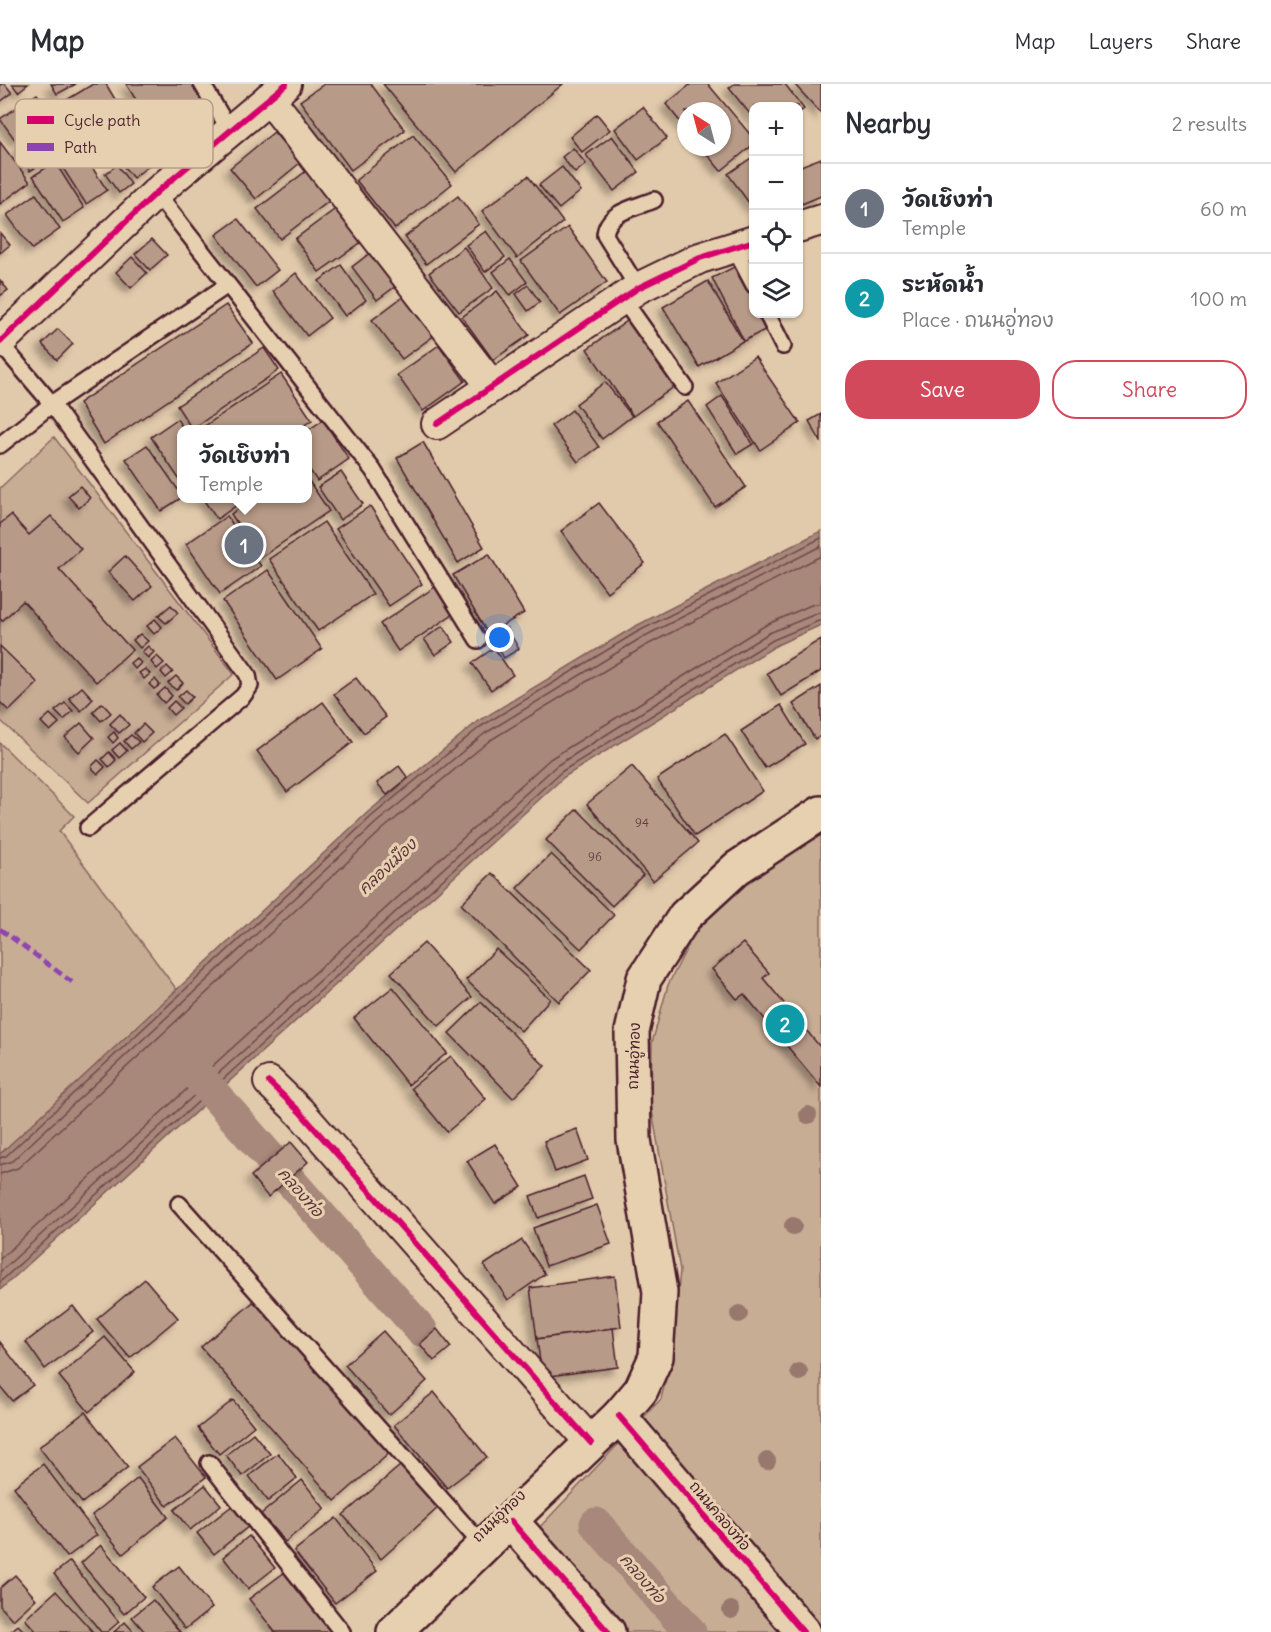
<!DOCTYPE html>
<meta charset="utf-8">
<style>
body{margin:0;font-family:Delius,"Playpen Sans Thai",sans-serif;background:#f7f7f7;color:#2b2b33}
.controls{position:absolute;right:18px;top:18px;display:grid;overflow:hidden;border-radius:12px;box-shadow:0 2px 4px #0004}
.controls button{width:54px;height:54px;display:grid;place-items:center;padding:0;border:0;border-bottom:2px solid #e1e1e2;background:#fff;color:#2b2b33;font:30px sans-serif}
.compass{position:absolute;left:677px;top:18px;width:54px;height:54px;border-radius:50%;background:#fff;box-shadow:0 2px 4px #0004;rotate:324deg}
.you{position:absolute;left:500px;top:554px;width:21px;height:21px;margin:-15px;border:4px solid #fff;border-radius:50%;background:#1a73e8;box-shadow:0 0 0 9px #1a73e833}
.badge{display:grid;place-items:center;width:39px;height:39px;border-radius:50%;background:#d1495b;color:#fff;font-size:20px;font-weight:700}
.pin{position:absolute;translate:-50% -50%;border:3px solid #fff;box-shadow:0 2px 6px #0006}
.popup{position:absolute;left:177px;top:341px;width:135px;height:78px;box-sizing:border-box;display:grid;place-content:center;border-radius:12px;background:#fff;filter:drop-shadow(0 2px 4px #0005);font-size:20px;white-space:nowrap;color:#7c7c81}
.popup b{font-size:22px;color:#2b2b33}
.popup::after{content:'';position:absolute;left:50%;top:100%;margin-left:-12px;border:12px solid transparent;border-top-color:#fff}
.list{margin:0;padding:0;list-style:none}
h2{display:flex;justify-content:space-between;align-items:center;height:78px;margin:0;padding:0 24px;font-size:26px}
h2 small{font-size:20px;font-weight:400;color:#7c7c81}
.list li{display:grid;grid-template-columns:39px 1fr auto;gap:18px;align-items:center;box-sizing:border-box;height:90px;padding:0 24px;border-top:2px solid #e1e1e2}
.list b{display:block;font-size:22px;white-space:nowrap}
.list p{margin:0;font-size:20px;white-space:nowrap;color:#7c7c81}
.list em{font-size:20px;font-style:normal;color:#7c7c81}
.actions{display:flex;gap:12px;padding:18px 24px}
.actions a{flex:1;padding:14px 0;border:2px solid #d1495b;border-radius:24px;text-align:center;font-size:21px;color:#d1495b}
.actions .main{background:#d1495b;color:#fff}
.icon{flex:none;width:33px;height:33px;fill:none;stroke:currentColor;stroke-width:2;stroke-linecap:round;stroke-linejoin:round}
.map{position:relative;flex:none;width:821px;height:1548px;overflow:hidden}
header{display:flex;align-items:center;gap:36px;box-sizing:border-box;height:84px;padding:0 30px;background:#fff;border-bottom:2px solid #e1e1e2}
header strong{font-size:28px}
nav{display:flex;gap:33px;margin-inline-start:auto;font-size:21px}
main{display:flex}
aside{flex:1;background:#fff}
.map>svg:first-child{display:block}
.green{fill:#c8ad95;stroke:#896660;stroke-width:1.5}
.water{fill:#a7887a;stroke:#825e5a;stroke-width:1.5}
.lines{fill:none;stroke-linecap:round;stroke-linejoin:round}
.shore{stroke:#6f494b;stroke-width:1.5}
.canal{stroke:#a7887a;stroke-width:33}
.building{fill:#b79a87;stroke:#4a1f2b;stroke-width:1.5;filter:url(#shadow)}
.service-casing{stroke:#4a1f2b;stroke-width:20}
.minor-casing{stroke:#4a1f2b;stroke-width:34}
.tertiary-casing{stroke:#4a1f2b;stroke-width:38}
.secondary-casing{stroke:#4a1f2b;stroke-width:38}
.primary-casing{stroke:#4a1f2b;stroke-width:38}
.service{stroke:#e7d0b0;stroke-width:15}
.minor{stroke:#e7d0b0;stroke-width:30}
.tertiary{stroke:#e7d0b0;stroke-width:33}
.secondary{stroke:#e7d0b0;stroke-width:33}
.primary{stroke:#e7d0b0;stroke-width:33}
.quiet{stroke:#8e44ad;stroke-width:4.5;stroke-dasharray:9 4.5;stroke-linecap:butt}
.cycleway-casing{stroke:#e7d0b0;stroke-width:10}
.cycleway{stroke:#d6006c;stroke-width:6}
.tree{fill:#98776d}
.labels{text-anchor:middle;stroke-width:6;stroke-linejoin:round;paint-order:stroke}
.number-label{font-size:12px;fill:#653e42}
.street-label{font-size:15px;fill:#4a1f2b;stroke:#e7d0b0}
.water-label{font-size:16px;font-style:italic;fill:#5d343b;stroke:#e7d0b0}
.key{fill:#e7d0b0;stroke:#b89b88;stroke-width:1.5}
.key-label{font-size:16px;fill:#4a1f2b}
</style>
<header>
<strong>Map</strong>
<nav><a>Map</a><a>Layers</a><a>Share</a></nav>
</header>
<main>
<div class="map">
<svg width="821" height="1548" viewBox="0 0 821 1548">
<defs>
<filter id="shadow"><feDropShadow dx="-5.5" dy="5.5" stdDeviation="3" flood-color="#0004"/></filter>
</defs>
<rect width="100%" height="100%" fill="#e1c9ab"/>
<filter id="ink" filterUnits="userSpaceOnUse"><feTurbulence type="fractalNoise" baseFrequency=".0167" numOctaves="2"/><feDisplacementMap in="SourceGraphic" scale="12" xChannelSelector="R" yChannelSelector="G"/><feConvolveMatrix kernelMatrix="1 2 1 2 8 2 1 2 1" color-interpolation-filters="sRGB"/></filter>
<g filter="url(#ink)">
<!-- green -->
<g class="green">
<path d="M54,353L234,590L88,719L0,636V404Z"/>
<path d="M0,659L74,732L59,747L177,906L0,1070Z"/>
<path d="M821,748V1548H627L538,1445L661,1315L673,1266L680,1186L651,1021L652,959L668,901L695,848L748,795Z"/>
</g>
<!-- water -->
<path class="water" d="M821,447V541L777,561L564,693L0,1206V1070L368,728L477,638L634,543Z"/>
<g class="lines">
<!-- shore -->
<g class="shore">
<path d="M0,1074L6,1072L372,732L480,643L637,548L821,454"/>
<path d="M0,1081L12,1077L377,738L484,650L641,554L821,462"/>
<path d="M0,1090L18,1084L383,745L489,657L645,562L821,472"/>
<path d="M0,1175L550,675L766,541L811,521L821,519"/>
<path d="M0,1188L556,682L769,549L821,528"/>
<path d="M0,1198L561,688L773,556L821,536"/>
</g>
<!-- canal -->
<g class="canal">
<path d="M185,977L421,1246"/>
<path d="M596,1440L690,1548"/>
</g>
</g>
<!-- building -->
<g class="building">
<path d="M0,0H5L12,9L0,18Z"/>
<path d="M12,0H28L18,8Z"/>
<path d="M51,0H76L57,10Z"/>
<path d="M93,0H106L125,32L83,57L60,20Z"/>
<path d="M126,0H192L202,17L155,46Z"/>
<path d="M324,0H371L405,46L351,86L300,17Z"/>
<path d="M383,0H563L456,88Z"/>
<path d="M691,0H708L754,55V60L721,87L701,63H722V27H686V45L666,20Z"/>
<path d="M734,0H785L804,25L798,29V22H754V35L729,4Z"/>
<path d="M794,0H821V29Z"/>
<path d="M37,10L53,33L16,57L0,35Z"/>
<path d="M643,23L667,54L638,76L615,45Z"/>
<path d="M192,26L204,45L168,67L156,49Z"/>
<path d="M597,30L610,46L582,68L570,53Z"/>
<path d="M59,38L74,59L30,87L16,66Z"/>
<path d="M126,38L138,56L120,68L109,50Z"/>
<path d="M274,48L300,79L256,115L230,84Z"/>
<path d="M413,51L452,100L395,145L356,96Z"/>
<path d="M612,52L639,88L614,107L586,71Z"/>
<path d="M0,58L30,98L0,120Z"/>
<path d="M573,64L586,80L575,89L562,73Z"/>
<path d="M80,65L107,106L86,120L59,78Z"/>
<path d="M141,71L150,81L133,94L124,83Z"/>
<path d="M754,72V121L752,123L728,90Z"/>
<path d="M821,74V112L802,120L798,111V83Z"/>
<path d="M55,78L84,124L63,138L33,92Z"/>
<path d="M117,81L131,100L119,109L105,90Z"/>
<path d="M562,83L581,107L559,125L539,101Z"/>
<path d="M310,84L333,114L280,155L257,125Z"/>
<path d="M528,92L563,138L517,174L482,127Z"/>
<path d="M36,110L60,145L32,165L7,131Z"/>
<path d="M458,112L479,140L426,180L405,153Z"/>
<path d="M338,123L363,157L319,188L295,155Z"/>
<path d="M238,135L278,186L256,203L216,151Z"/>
<path d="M568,143L607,198L560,231L521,177Z"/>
<path d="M486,147L505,173L485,188L466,161Z"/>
<path d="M0,149L10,161L0,169Z"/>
<path d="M152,155L167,171L150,186L135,170Z"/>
<path d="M464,163L493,204L459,228L429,189Z"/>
<path d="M375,165L400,199L377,216L352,183Z"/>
<path d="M132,173L147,189L131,204L116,188Z"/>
<path d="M510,175L527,198L510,211L493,188Z"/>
<path d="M740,180L754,206V230H766L772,242L744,257L712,194Z"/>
<path d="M341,181L366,216L345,232L319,197Z"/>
<path d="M296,189L330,234L307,252L273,207Z"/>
<path d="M0,196L8,206L0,212Z"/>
<path d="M708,197L743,257L699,283L663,223Z"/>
<path d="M528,201L540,218L528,227L516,210Z"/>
<path d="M497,207L529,251L493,276L462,233Z"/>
<path d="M409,208L439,248L402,275L372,236Z"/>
<path d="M226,221L253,259L104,360L79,319Z"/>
<path d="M633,233L678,300L633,332L587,265Z"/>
<path d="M58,245L73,260L57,276L42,260Z"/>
<path d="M439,261L465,297L423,327L397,291Z"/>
<path d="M264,264L279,286L192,345L177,322Z"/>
<path d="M755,273L800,339L760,366L716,299Z"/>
<path d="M281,290L312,336L297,346H199Z"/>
<path d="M605,298L632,332L602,355L576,320Z"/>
<path d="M722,312L753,360L737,370L707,323Z"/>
<path d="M688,317L746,403L715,423L657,337Z"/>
<path d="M572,326L599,363L578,378L551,342Z"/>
<path d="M821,330V358L809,337Z"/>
<path d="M177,335L184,346H181V398L151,353Z"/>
<path d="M323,336L349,375L317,397L307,382V347Z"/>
<path d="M423,358L484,463L458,479L397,374Z"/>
<path d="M147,361L181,410V414L161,427L126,375Z"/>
<path d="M341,388L363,420L340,436L318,403Z"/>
<path d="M307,394L329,427L260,474L231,430L254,414H307Z"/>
<path d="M80,402L90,414L79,424L68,412Z"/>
<path d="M202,414H247L217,435Z"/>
<path d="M599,419L645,479L607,508L561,447Z"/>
<path d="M370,422L422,500L389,522L336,445Z"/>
<path d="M11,431L29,451L51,432L81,465L59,485L132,566L96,598L23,517L2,537L0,534V440Z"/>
<path d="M227,432L261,482L220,510L186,460Z"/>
<path d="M324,438L373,510L318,547L269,475Z"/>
<path d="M489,470L524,529L488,550L453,491Z"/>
<path d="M125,472L152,502L135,517L108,488Z"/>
<path d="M268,486L322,565L277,596L223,517Z"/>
<path d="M435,503L453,530L398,567L380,540Z"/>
<path d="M171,521L178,529L166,539L158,532Z"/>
<path d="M155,535L162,543L154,550L147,542Z"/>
<path d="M443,542L454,558L435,571L424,555Z"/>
<path d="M507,544L519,565L504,574L492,553Z"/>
<path d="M140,550L148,557L140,564L133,556Z"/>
<path d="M821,555V587L781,612L767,589Z"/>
<path d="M0,562L38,599L9,627L0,618Z"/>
<path d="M148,562L154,568L148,574L142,568Z"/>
<path d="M494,564L513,591L491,606L472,579Z"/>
<path d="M157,572L164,579L157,585L151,578Z"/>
<path d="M136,574L141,579L135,585L130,579Z"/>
<path d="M167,582L173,588L166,594L161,588Z"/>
<path d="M145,585L150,590L144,595L139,589Z"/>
<path d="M176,592L183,599L176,606L168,599Z"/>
<path d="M356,594L386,633L364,649L334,610Z"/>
<path d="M155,595L160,601L154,605L149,600Z"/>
<path d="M821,602V652L815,655L793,620Z"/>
<path d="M82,603L93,615L81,627L69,614Z"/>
<path d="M165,604L172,612L164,619L157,611Z"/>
<path d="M186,606L193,613L185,620L178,613Z"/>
<path d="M174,617L181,624L173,631L167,624Z"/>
<path d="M323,618L353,658L287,708L257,667Z"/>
<path d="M65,619L73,627L64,636L55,627Z"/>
<path d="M102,619L111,629L101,637L93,628Z"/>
<path d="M781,621L805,660L765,684L741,647Z"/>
<path d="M50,630L59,639L50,647L41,638Z"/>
<path d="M120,630L129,641L119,649L110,640Z"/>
<path d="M81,639L94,654L79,668L65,653Z"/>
<path d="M143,640L152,649L142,658L134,649Z"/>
<path d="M114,648L118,654L113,659L108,653Z"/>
<path d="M725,650L763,707L695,752L657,695Z"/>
<path d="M131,651L139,658L131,665L124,657Z"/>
<path d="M120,659L127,667L119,674L112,666Z"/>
<path d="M109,668L116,676L109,683L102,675Z"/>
<path d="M98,676L105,683L98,690L91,683Z"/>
<path d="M399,682L408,694L387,711L377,699Z"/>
<path d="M632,682L698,759L653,797L587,720Z"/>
<path d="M577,725L643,791L612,822L546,756Z"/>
<path d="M551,770L614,831L581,865L517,804Z"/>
<path d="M492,789L591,886L559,918L461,820Z"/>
<path d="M424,859L472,913L439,942L391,889Z"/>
<path d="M743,859L769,889L763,894L821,964V1003L744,910L737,915L712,885Z"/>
<path d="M496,865L550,915L521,947L466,896Z"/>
<path d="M393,903L447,969L408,1001L354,934Z"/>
<path d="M481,918L545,982L513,1014L449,949Z"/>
<path d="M451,972L486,1015L447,1048L411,1004Z"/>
<path d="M577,1045L588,1076L555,1088L544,1057Z"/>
<path d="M291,1058L308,1078L268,1113L251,1092Z"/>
<path d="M495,1060L522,1103L495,1120L467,1077Z"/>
<path d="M584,1092L592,1115L538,1134L530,1112Z"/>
<path d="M597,1121L611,1160L546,1182L533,1144Z"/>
<path d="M522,1156L545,1190L508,1216L484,1181Z"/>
<path d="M615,1192L621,1243L537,1255L530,1204Z"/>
<path d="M145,1195L178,1234L130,1274L97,1235Z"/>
<path d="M259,1213L392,1367L335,1417L201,1263Z"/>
<path d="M73,1222L93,1248L45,1285L26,1258Z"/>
<path d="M613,1244L618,1283L542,1293L537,1255Z"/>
<path d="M437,1245L451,1263L434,1277L420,1260Z"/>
<path d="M383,1247L427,1297L389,1331L345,1281Z"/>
<path d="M105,1253L135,1288L89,1328L59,1292Z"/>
<path d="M0,1258L33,1301L12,1317L0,1302Z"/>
<path d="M434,1308L487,1373L447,1404L394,1341Z"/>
<path d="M233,1316L254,1342L219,1370L198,1344Z"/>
<path d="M85,1328L128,1383L82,1419L39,1363Z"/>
<path d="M253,1349L270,1370L242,1392L226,1371Z"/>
<path d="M175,1354L206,1393L167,1422L137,1383Z"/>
<path d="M278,1369L297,1394L268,1417L249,1392Z"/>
<path d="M43,1380L97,1451L67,1473L14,1403Z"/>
<path d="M401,1381L438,1424L381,1475L343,1431Z"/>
<path d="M138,1394L168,1433L123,1470L92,1431Z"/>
<path d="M302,1396L325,1425L285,1458L261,1430Z"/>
<path d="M205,1401L221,1421L190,1446L174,1426Z"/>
<path d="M233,1421L249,1442L214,1470L197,1449Z"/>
<path d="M336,1434L377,1487L335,1519L294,1467Z"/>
<path d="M249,1452L275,1484L248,1505L223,1473Z"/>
<path d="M101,1461L144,1513L124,1530L81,1479Z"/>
<path d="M70,1477L119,1538L107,1548H101L54,1490Z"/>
<path d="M179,1482L212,1524L185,1545L152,1503Z"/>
<path d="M285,1488L331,1546L329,1548H275L249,1515Z"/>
<path d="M15,1491L36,1515L13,1536L0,1522V1504Z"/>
<path d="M56,1507L93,1548H37L25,1535Z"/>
<path d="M153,1516L180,1548H145L132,1533Z"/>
<path d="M125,1538L134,1548H114Z"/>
<path d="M18,1541L25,1548H10Z"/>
</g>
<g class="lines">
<!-- service casing -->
<g class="service-casing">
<g id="service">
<path d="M202,0L230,47"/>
<path d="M156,109L373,386L478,556"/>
<path d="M734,163L754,201"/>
<path d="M638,204L605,151C607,128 634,124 654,116"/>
<path d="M622,214L685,303"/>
<path d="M767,230L783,262"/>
<path d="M0,259L52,320L248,591L250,602L243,612L88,744"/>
<path d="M0,361L52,320L226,202"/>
<path d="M179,1120L484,1463"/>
<path d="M209,1379L342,1548"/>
</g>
</g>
<!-- minor casing -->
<g class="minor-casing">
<g id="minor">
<path d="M269,14L491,301"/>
<path d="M798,143L821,136"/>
<path d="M0,258L156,109L286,0"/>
<path d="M437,340L638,204L700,174L754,157"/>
<path d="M269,998L300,1028L591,1359"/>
</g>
</g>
<!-- tertiary casing -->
<g class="tertiary-casing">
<path id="tertiary" d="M511,1437L608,1548"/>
</g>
<!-- secondary casing -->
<g class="secondary-casing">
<path id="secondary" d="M619,1332L641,1306L656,1273L660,1208L634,1056L632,948L644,895L685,832L737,784L821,729"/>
</g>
<!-- primary casing -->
<g class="primary-casing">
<path id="primary" d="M394,1548L619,1332L803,1548"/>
</g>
<!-- service -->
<use href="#service" class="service"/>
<!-- minor -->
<use href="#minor" class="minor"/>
<!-- tertiary -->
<use href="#tertiary" class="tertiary"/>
<!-- secondary -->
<use href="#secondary" class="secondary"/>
<!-- primary -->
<use href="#primary" class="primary"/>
<!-- quiet -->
<path class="quiet" d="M0,845L72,898"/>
<!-- cycleway casing -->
<g class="cycleway-casing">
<g id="cycleway">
<path d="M0,258L156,109L286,0"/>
<path d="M437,340L638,204L700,174L754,157"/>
<path d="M269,998L300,1028L591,1359"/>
<path d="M619,1332L803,1548"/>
<path d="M511,1437L608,1548"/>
</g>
</g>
<!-- cycleway -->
<use href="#cycleway" class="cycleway"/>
</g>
<!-- trees -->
<g class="tree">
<circle cx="808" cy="1031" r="9"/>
<circle cx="793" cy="1142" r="9"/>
<circle cx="739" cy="1230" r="9"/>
<circle cx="799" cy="1288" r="9"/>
<circle cx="767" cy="1377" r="9"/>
<circle cx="731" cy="1526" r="9"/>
</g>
</g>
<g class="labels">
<!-- number labels -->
<g class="number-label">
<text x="642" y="743">94</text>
<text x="595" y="777">96</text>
</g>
<!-- street labels -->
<g class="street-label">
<text transform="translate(634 972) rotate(-88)" y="5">ถนนอู่ทอง</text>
<text transform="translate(499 1432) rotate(-44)" y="5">ถนนอู่ทอง</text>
<text transform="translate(720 1432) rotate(50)" y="5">ถนนคลองท่อ</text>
</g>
<!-- water labels -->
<g class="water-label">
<text transform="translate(387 782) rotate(-43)" y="6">คลองเมือง</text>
<text transform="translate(301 1108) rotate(49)" y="6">คลองท่อ</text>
<text transform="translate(643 1494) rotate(49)" y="6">คลองท่อ</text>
</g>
</g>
<!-- legend -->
<rect x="15" y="15" width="198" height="69" rx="9" class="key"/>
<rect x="27" y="32" width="27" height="8" fill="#d6006c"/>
<rect x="27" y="59" width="27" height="8" fill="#8e44ad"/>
<g class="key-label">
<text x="64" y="42">Cycle path</text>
<text x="64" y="69">Path</text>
</g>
</svg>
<div class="controls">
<button>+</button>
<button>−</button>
<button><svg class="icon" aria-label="locate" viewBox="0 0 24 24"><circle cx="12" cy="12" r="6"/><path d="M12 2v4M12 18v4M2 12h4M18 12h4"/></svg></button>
<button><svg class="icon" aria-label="layers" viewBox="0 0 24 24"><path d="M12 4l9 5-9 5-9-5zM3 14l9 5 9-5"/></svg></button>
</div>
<svg class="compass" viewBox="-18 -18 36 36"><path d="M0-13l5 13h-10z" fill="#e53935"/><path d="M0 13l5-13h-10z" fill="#7c7c81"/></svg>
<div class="you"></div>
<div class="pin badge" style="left:244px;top:461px;background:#6b7280">1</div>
<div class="popup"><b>วัดเชิงท่า</b>Temple</div>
<div class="pin badge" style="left:785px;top:940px;background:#0f9aa8">2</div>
</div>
<aside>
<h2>Nearby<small>2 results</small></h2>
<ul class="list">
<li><span class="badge" style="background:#6b7280">1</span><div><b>วัดเชิงท่า</b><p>Temple</p></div><em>60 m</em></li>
<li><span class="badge" style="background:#0f9aa8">2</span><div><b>ระหัดน้ำ</b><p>Place · ถนนอู่ทอง</p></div><em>100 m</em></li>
</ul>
<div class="actions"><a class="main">Save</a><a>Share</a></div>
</aside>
</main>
